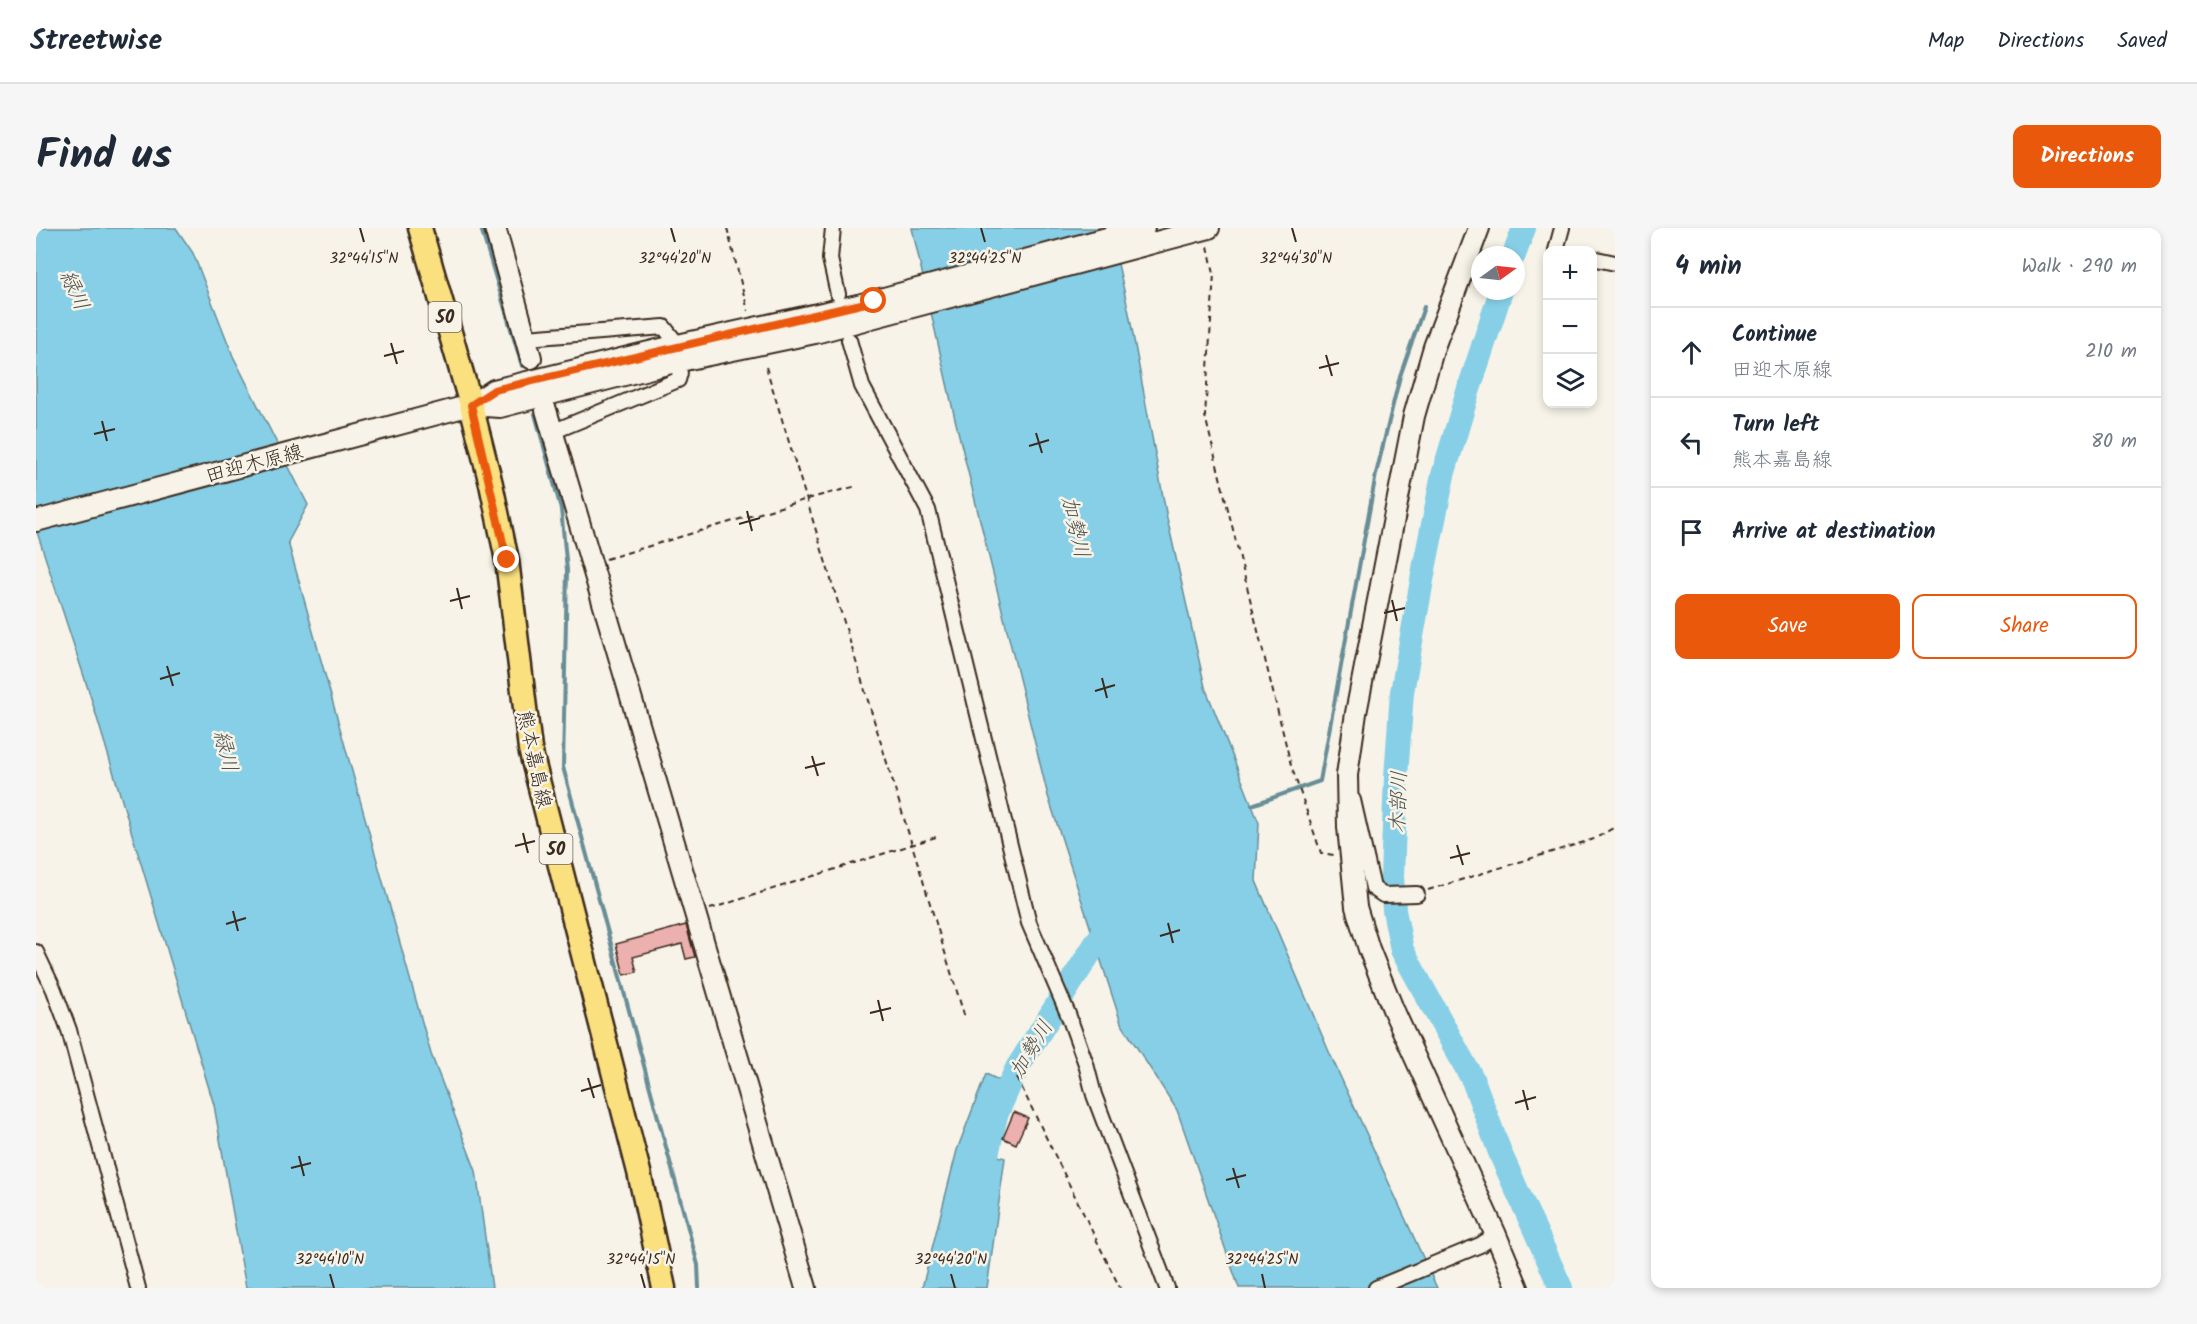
<!DOCTYPE html>
<meta charset="utf-8">
<style>
body{margin:0;font-family:Kalam,"Klee One",sans-serif;background:#f6f6f7;color:#1f2937}
.controls{position:absolute;right:18px;top:18px;display:grid;overflow:hidden;border-radius:12px;box-shadow:0 3px 9px #0003}
.controls button{width:54px;height:54px;display:grid;place-items:center;padding:0;border:0;border-bottom:2px solid #e0e1e3;background:#fff;color:#1f2937;font:30px sans-serif}
.compass{position:absolute;left:1435px;top:18px;width:54px;height:54px;border-radius:50%;background:#fff;box-shadow:0 3px 9px #0003;rotate:75deg}
.stop{position:absolute;width:18px;height:18px;margin:-14px;border:4px solid #ea580c;border-radius:50%;background:#fff}
.stop.end{background:#ea580c;border-color:#fff;box-shadow:0 2px 6px #0008}
.list{margin:0;padding:0;list-style:none}
h2{display:flex;justify-content:space-between;align-items:center;height:78px;margin:0;padding:0 24px;font-size:26px}
h2 small{font-size:20px;font-weight:400;color:#747a83}
.list li{display:grid;grid-template-columns:39px 1fr auto;gap:18px;align-items:center;box-sizing:border-box;height:90px;padding:0 24px;border-top:2px solid #e0e1e3}
.list b{display:block;font-size:22px;white-space:nowrap}
.list p{margin:0;font-size:20px;white-space:nowrap;color:#747a83}
.list em{font-size:20px;font-style:normal;color:#747a83}
.actions{display:flex;gap:12px;padding:18px 24px}
.actions a{flex:1;padding:14px 0;border:2px solid #ea580c;border-radius:12px;text-align:center;font-size:21px;color:#ea580c}
.actions .main{background:#ea580c;color:#fff}
.icon{flex:none;width:33px;height:33px;fill:none;stroke:currentColor;stroke-width:2;stroke-linecap:round;stroke-linejoin:round}
.map{position:relative;flex:none;width:1579px;height:1060px;overflow:hidden;border-radius:12px}
header{display:flex;align-items:center;gap:36px;box-sizing:border-box;height:84px;padding:0 30px;background:#fff;border-bottom:2px solid #e0e1e3}
header strong{font-size:28px}
nav{display:flex;gap:33px;margin-inline-start:auto;font-size:21px}
.intro{display:flex;align-items:center;justify-content:space-between;box-sizing:border-box;height:144px;padding:0 36px}
h1{margin:0;font-size:42px}
.button{padding:15px 27px;border-radius:12px;background:#ea580c;color:#fff;font-size:21px;font-weight:700}
main{display:flex;gap:36px;padding:0 36px}
aside{flex:1;background:#fff;border-radius:12px;box-shadow:0 3px 9px #0003}
.map>svg:first-child{display:block}
.water{fill:#86cfe7;stroke:#688d97;stroke-width:1.5}
.lines{fill:none;stroke-linecap:round;stroke-linejoin:round}
.stream{stroke:#688d97;stroke-width:4}
.river{stroke:#86cfe7;stroke-width:24}
.building{fill:#ecb1ae;stroke:#3b2a1e;stroke-width:1.5}
.street-tunnel{stroke:#d1cbc0;stroke-width:14;stroke-dasharray:14 7;stroke-linecap:butt}
.street-casing{stroke:#3b2a1e;stroke-width:18}
.secondary-casing{stroke:#3b2a1e;stroke-width:24}
.primary-casing{stroke:#3b2a1e;stroke-width:27}
.path{stroke:#3b2a1e;stroke-width:2;stroke-dasharray:6 4.5;stroke-linecap:butt}
.street{stroke:#f7f3e8;stroke-width:14}
.secondary{stroke:#f7f3e8;stroke-width:20}
.primary{stroke:#fbe080;stroke-width:22}
.route{stroke:#ea580c;stroke-width:8}
.ticks{fill:none;stroke:#3b2a1e;stroke-width:2}
.labels{text-anchor:middle;stroke-width:5;stroke-linejoin:round;paint-order:stroke}
.shield{fill:#f7f3e8;stroke:#73665b;stroke-width:1.5}
.shield-label{font-size:18px;font-weight:bold;fill:#3b2a1e}
.street-label{font-size:20px;fill:#3b2a1e;stroke:#f7f3e8}
.water-label{font-size:21px;font-style:italic;fill:#4e5350;stroke:#f7f3e8}
.ticks-label{font-size:15px;text-anchor:middle;fill:#3b2a1e;stroke:#f7f3e8;stroke-width:5;stroke-linejoin:round;paint-order:stroke}
</style>
<header>
<strong>Streetwise</strong>
<nav><a>Map</a><a>Directions</a><a>Saved</a></nav>
</header>
<div class="intro"><h1>Find us</h1><a class="button">Directions</a></div>
<main>
<div class="map">
<svg width="1579" height="1060" viewBox="0 0 1579 1060">
<rect width="100%" height="100%" fill="#f7f3e8"/>
<filter id="ink" filterUnits="userSpaceOnUse"><feTurbulence type="fractalNoise" baseFrequency=".0167" numOctaves="2"/><feDisplacementMap in="SourceGraphic" scale="12" xChannelSelector="R" yChannelSelector="G"/><feConvolveMatrix kernelMatrix="1 2 1 2 8 2 1 2 1" color-interpolation-filters="sRGB"/></filter>
<g filter="url(#ink)">
<!-- water -->
<g class="water">
<path d="M0,0H140L157,25L197,128L272,277L252,314L395,826L440,943L456,1060H210L178,877L55,470L0,301Z"/>
<path d="M876,0H1074L1093,85L1131,290L1169,459L1223,595L1220,653L1294,826L1401,1060H1203L1141,882L1085,795L1012,568L919,191Z"/>
<path d="M950,846L971,856L946,913L949,924L969,930L951,1060H886L921,922Z"/>
</g>
<g class="lines">
<!-- stream -->
<g class="stream">
<path d="M445,0L486,138"/>
<path d="M499,186L525,281L531,342L527,539L662,1037L663,1060"/>
<path d="M1216,577L1284,553L1340,246L1364,148L1388,79"/>
</g>
<!-- river -->
<g class="river">
<path d="M1478,27L1488,0"/>
<path d="M1465,63L1430,170L1407,247L1388,341L1366,464L1360,549L1356,648L1358,682L1366,722L1437,852L1465,927L1525,1060"/>
<path d="M944,957L960,887L981,840L1076,690"/>
</g>
</g>
<!-- building -->
<g class="building">
<path d="M650,697L659,729L650,731L646,716L597,729L601,744L588,747L580,716Z"/>
<path d="M978,884L992,890L980,916L967,910Z"/>
</g>
<g class="lines">
<!-- street-tunnel -->
<path class="street-tunnel" d="M1168,0L1172,18"/>
<!-- street casing -->
<g class="street-casing">
<g id="street">
<path d="M797,0L794,31L802,66"/>
<path d="M1520,22L1526,0"/>
<path d="M1556,30L1579,35"/>
<path d="M490,110L628,99L642,117"/>
<path d="M813,112L826,158L892,282L993,695L1032,786L1050,836L1058,867L1131,1060"/>
<path d="M516,204L642,152L644,145L639,134"/>
<path d="M1317,572L1337,660L1347,667L1381,666"/>
<path d="M0,724L18,762L33,802L102,1060"/>
<path d="M1340,1060L1444,1017L1460,1007"/>
</g>
</g>
<!-- secondary casing -->
<g class="secondary-casing">
<g id="secondary">
<path d="M459,0L495,130"/>
<path d="M1443,0L1398,119L1378,188L1320,485L1311,547L1312,599L1320,679L1333,721L1357,781L1460,1007L1482,1060"/>
<path d="M435,177L464,179L639,134L779,105L1173,0"/>
<path d="M510,182L770,1060"/>
<path d="M0,293L435,177L458,162L642,117L822,77L1108,0"/>
</g>
</g>
<!-- primary casing -->
<g class="primary-casing">
<path id="primary" d="M384,0L435,177L455,256L471,332L494,521L603,944L628,1060"/>
</g>
<!-- path -->
<g class="path">
<path d="M691,0L712,83"/>
<path d="M1172,18L1178,46L1169,188L1255,537L1285,625L1298,627"/>
<path d="M730,139L929,790"/>
<path d="M570,331L771,271L821,258"/>
<path d="M1392,662L1558,611L1579,599"/>
<path d="M674,681L900,609"/>
<path d="M981,850L1084,1060"/>
</g>
<!-- street -->
<use href="#street" class="street"/>
<!-- secondary -->
<use href="#secondary" class="secondary"/>
<!-- primary -->
<use href="#primary" class="primary"/>
</g>
</g>
<g class="lines" filter="url(#ink)">
<!-- route -->
<path class="route" d="M471,332L435,177L458,162L838,73"/>
</g>
<!-- ticks -->
<path class="ticks" d="M324,0L328,14M635,0L639,14M945,0L949,14M1256,0L1260,14M355,115L361,136M1290,127L1296,148M348,128L368,123M1283,140L1303,135M66,193L71,213M1000,205L1006,225M58,206L79,201M993,218L1013,212M711,283L716,303M703,296L724,290M421,360L426,381M1356,372L1361,393M414,373L434,368M1348,385L1369,380M131,438L137,458M1066,450L1071,470M124,451L144,445M1059,463L1079,457M776,528L782,548M769,540L789,535M487,605L492,625M1421,617L1427,637M479,618L499,613M1414,630L1434,625M197,683L202,703M1132,695L1137,715M190,696L210,690M1124,708L1144,702M842,772L847,793M834,785L855,780M552,850L558,870M1487,862L1492,882M545,863L565,857M1479,875L1500,869M263,928L268,948M255,940L275,935M1197,940L1203,960M1190,952L1210,947M294,1046L298,1060M605,1046L609,1060M915,1046L919,1060M1226,1046L1229,1060"/>
<g class="labels">
<!-- shield labels -->
<g class="shield">
<rect x="392.5" y="74" width="33" height="30" rx="4.5"/>
<rect x="503.5" y="606" width="33" height="30" rx="4.5"/>
</g>
<g class="shield-label">
<text x="409" y="95">50</text>
<text x="520" y="627">50</text>
</g>
<!-- street labels -->
<g class="street-label">
<text transform="translate(218 235) rotate(-15)" y="7">田迎木原線</text>
<text transform="translate(499 531) rotate(78)" y="7">熊本嘉島線</text>
</g>
<!-- water labels -->
<g class="water-label">
<text transform="translate(39 62) rotate(66)" y="7">緑川</text>
<text transform="translate(1040 299) rotate(77)" y="7">加勢川</text>
<text transform="translate(190 523) rotate(76)" y="7">緑川</text>
<text transform="translate(1362 574) rotate(-88)" y="7">木部川</text>
<text transform="translate(995 821) rotate(-59)" y="7">加勢川</text>
</g>
</g>
<g class="ticks-label">
<text x="328" y="35">32°44'15"N</text>
<text x="639" y="35">32°44'20"N</text>
<text x="949" y="35">32°44'25"N</text>
<text x="1260" y="35">32°44'30"N</text>
<text x="294" y="1036">32°44'10"N</text>
<text x="605" y="1036">32°44'15"N</text>
<text x="915" y="1036">32°44'20"N</text>
<text x="1226" y="1036">32°44'25"N</text>
</g>
</svg>
<div class="controls">
<button>+</button>
<button>−</button>
<button><svg class="icon" aria-label="layers" viewBox="0 0 24 24"><path d="M12 4l9 5-9 5-9-5zM3 14l9 5 9-5"/></svg></button>
</div>
<svg class="compass" viewBox="-18 -18 36 36"><path d="M0-13l5 13h-10z" fill="#e53935"/><path d="M0 13l5-13h-10z" fill="#747a83"/></svg>
<div class="stop" style="left:838px;top:73px"></div>
<div class="stop end" style="left:471px;top:332px"></div>
</div>
<aside>
<h2>4 min<small>Walk · 290 m</small></h2>
<ul class="list">
<li><svg class="icon" aria-label="ahead" viewBox="0 0 24 24"><path d="M12 20V5M6 11l6-6 6 6"/></svg><div><b>Continue</b><p>田迎木原線</p></div><em>210 m</em></li>
<li><svg class="icon" aria-label="left" viewBox="0 0 24 24"><path d="M17 20v-9H6M10 6l-5 5 5 5"/></svg><div><b>Turn left</b><p>熊本嘉島線</p></div><em>80 m</em></li>
<li><svg class="icon" aria-label="arrive" viewBox="0 0 24 24"><path d="M6 21V4h12l-3 4 3 4H6"/></svg><div><b>Arrive at destination</b></div></li>
</ul>
<div class="actions"><a class="main">Save</a><a>Share</a></div>
</aside>
</main>
